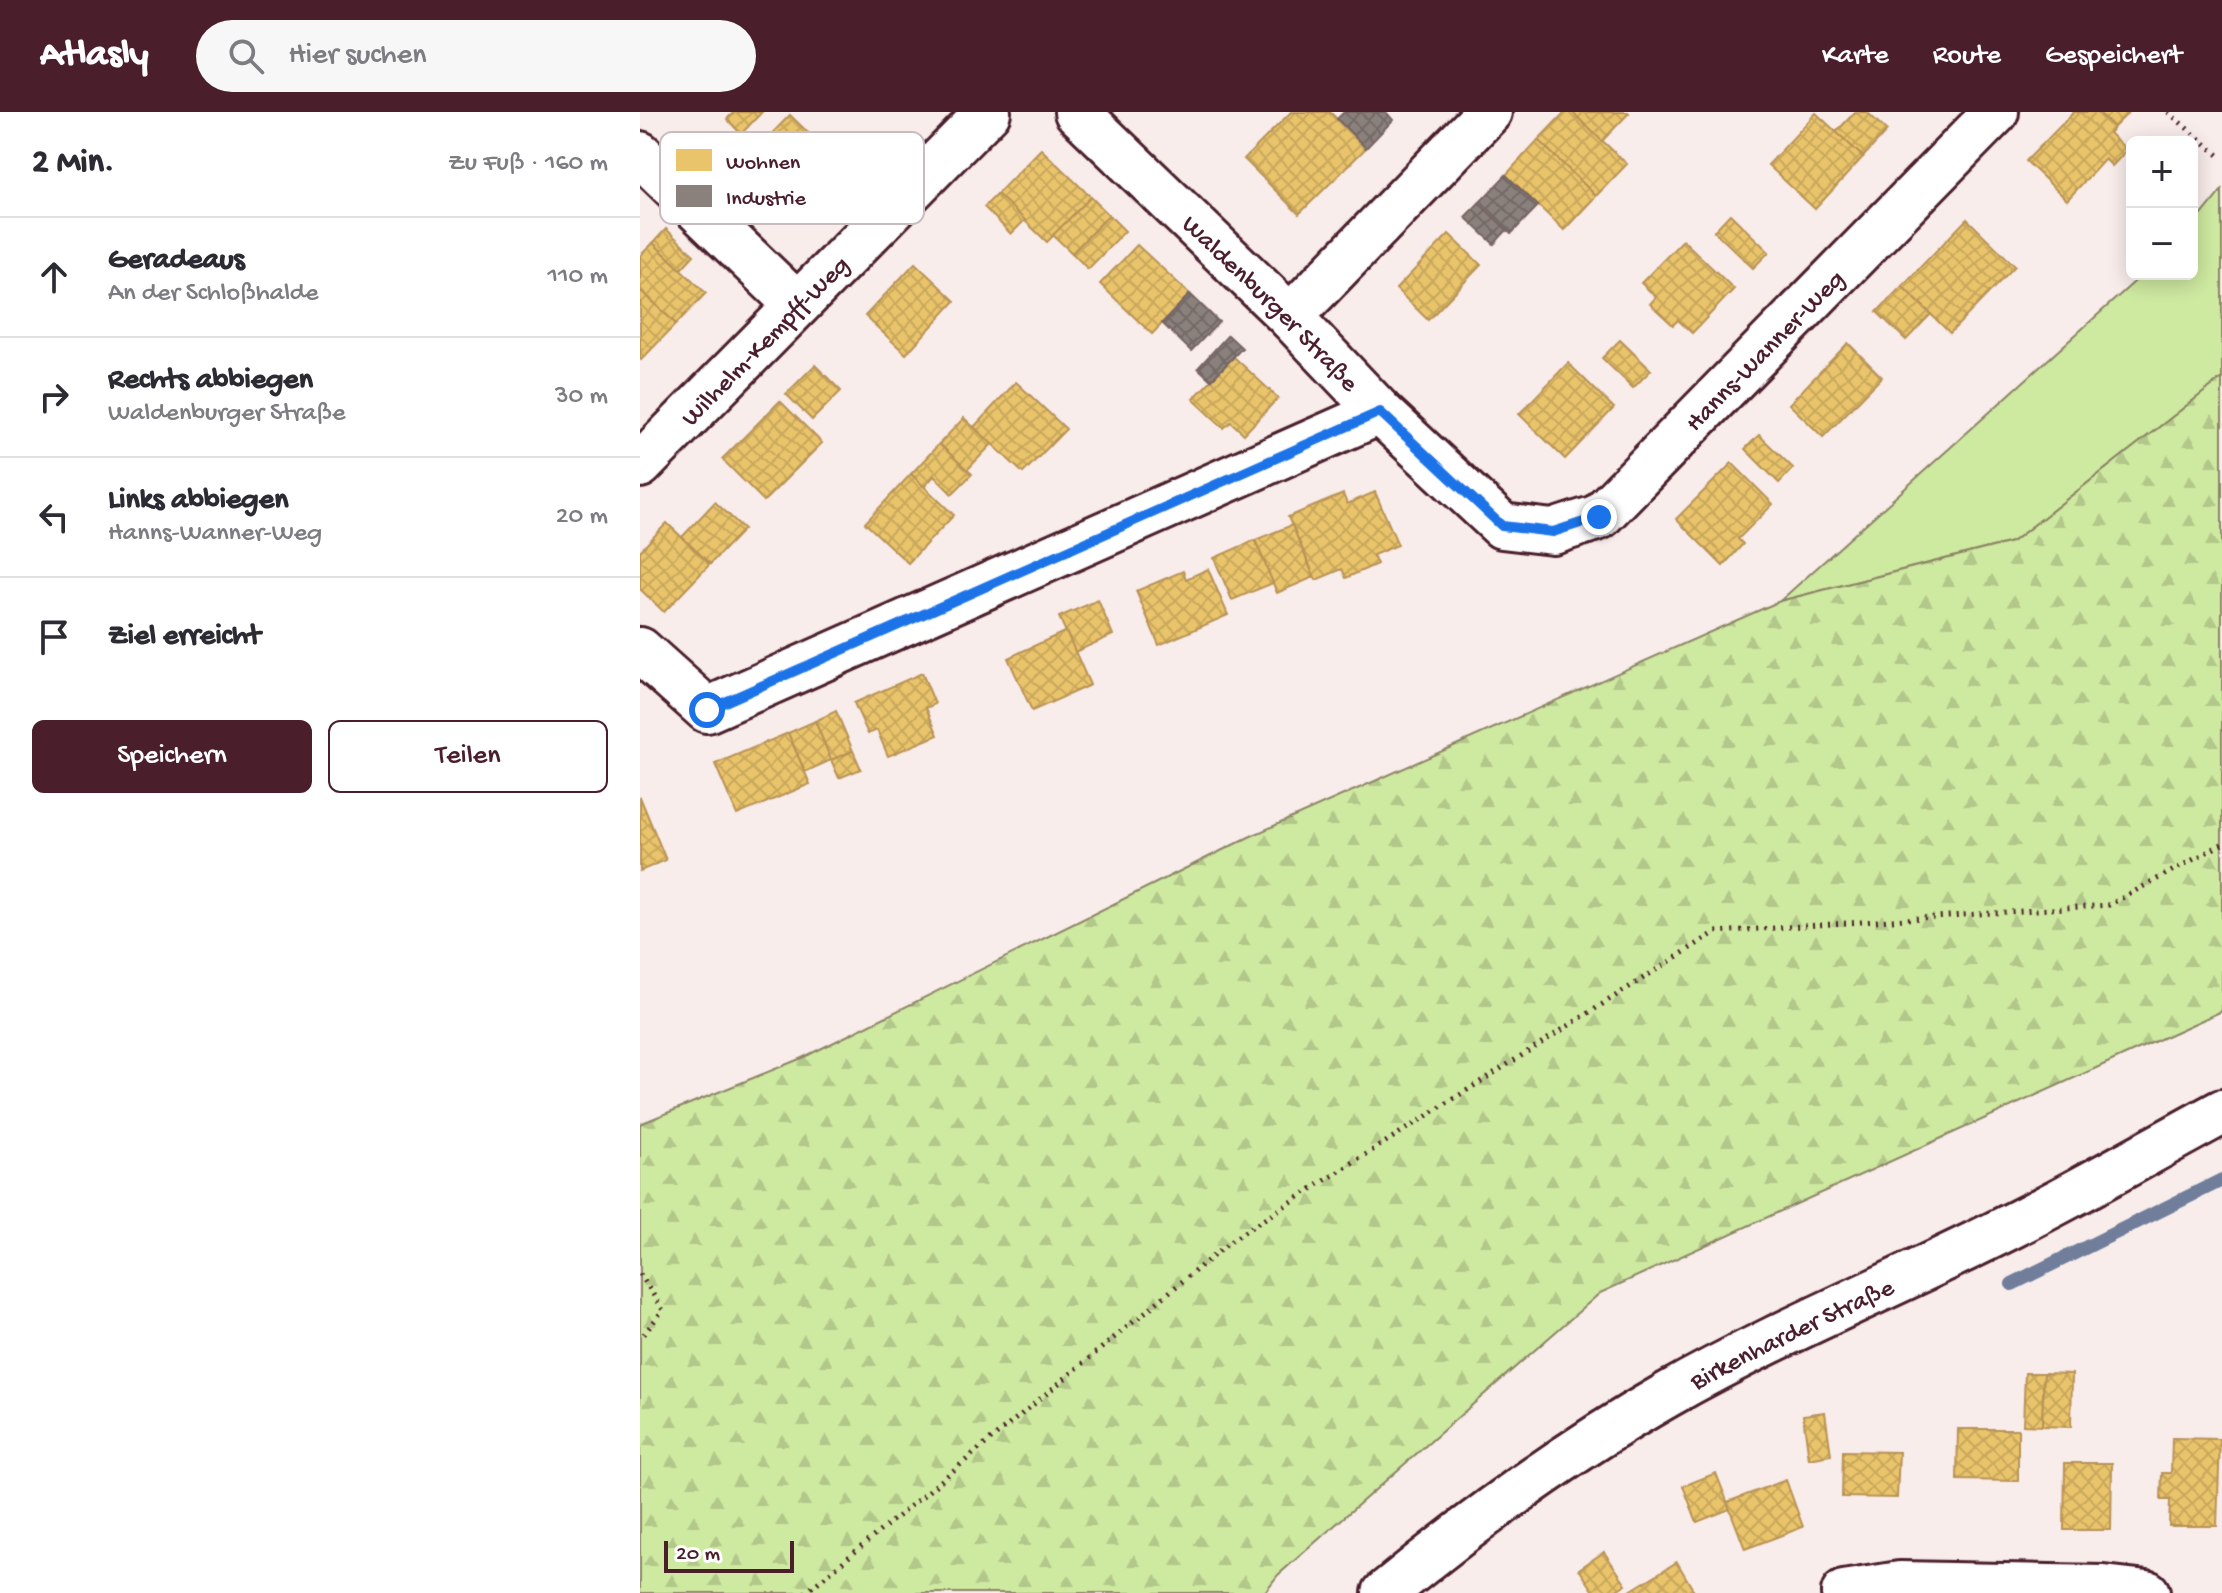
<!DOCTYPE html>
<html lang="de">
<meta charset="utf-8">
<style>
body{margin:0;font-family:"Gochi Hand",sans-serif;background:#f7f7f7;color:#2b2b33}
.controls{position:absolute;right:24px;top:24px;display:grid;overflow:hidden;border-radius:12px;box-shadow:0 4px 20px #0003}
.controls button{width:72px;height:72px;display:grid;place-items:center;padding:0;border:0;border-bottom:2px solid #e1e1e2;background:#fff;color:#2b2b33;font:40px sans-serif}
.scale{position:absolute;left:24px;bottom:20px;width:130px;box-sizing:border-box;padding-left:8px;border:4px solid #4a1f2b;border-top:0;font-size:22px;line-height:28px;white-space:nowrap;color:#4a1f2b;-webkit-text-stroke:6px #fff;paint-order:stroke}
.stop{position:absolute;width:24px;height:24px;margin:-18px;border:6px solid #1a73e8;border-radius:50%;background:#fff}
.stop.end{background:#1a73e8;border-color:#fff;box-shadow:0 2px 8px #0008}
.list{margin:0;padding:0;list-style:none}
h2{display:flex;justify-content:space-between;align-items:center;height:104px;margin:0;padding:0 32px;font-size:34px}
h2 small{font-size:26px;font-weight:400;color:#7c7c81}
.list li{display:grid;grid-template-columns:52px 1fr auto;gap:24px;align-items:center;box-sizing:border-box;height:120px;padding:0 32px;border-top:2px solid #e1e1e2}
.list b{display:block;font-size:30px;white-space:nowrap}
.list p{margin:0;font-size:26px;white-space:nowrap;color:#7c7c81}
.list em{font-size:26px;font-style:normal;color:#7c7c81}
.actions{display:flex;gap:16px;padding:24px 32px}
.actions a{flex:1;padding:18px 0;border:2px solid #4a1f2b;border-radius:12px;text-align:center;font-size:28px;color:#4a1f2b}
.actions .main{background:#4a1f2b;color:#fff}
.icon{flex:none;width:44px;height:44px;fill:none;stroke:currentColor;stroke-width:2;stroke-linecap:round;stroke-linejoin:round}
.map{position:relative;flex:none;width:1582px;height:1481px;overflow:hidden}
header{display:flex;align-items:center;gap:48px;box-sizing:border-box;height:112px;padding:0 40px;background:#4a1f2b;color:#fff}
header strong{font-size:38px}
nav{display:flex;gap:44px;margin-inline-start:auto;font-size:28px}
.search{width:560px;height:72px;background:#f7f7f7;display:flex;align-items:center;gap:20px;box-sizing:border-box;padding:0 28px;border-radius:44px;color:#7c7c81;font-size:30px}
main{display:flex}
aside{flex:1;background:#fff}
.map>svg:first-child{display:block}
.green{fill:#cee9a0;stroke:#8c8466;stroke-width:2}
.forest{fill:url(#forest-firs);stroke:#8c8466;stroke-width:2}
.homes{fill:url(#homes-cross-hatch);stroke:#b99257;stroke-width:2}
.industry{fill:url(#industry-cross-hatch);stroke:#776464;stroke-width:2}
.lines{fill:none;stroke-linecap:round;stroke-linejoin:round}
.stream{stroke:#707e9c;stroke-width:14}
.minor-casing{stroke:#4a1f2b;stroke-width:50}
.path{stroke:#4a1f2b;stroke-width:5;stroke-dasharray:2 6;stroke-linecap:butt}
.minor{stroke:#fff;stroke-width:44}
.route{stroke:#1a73e8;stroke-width:10}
.labels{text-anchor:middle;stroke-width:8;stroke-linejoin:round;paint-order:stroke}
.street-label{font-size:26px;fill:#4a1f2b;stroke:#fff}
.key{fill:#fff;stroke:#c9bcbf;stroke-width:2}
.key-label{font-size:22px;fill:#4a1f2b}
</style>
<header>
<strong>Atlasly</strong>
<div class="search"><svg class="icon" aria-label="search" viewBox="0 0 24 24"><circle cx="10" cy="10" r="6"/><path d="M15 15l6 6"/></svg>Hier suchen</div>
<nav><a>Karte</a><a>Route</a><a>Gespeichert</a></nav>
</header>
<main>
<aside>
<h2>2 Min.<small>Zu Fuß · 160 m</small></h2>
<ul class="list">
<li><svg class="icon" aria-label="ahead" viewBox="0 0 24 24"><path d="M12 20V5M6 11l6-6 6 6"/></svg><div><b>Geradeaus</b><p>An der Schloßhalde</p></div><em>110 m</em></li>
<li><svg class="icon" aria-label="right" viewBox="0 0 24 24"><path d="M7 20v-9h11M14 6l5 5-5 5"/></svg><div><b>Rechts abbiegen</b><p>Waldenburger Straße</p></div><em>30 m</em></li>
<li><svg class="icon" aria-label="left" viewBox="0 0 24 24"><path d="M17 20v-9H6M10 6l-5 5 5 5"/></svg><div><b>Links abbiegen</b><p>Hanns-Wanner-Weg</p></div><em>20 m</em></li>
<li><svg class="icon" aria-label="arrive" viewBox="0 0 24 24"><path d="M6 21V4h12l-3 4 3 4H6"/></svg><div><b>Ziel erreicht</b></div></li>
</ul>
<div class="actions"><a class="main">Speichern</a><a>Teilen</a></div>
</aside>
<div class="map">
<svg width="1582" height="1481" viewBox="0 0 1582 1481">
<defs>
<pattern id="forest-firs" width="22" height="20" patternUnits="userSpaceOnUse" patternTransform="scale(2)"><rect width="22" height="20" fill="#cee9a0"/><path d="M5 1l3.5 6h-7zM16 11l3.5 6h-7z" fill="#b2c78a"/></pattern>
<pattern id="homes-cross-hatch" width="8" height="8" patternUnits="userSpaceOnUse" patternTransform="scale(2)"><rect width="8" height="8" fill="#e9c46a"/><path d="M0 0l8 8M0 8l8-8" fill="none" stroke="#c9a85c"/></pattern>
<pattern id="industry-cross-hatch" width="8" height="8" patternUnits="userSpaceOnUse" patternTransform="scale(2)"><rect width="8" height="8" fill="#8a817c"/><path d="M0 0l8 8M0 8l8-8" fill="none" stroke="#736966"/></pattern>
</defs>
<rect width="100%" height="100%" fill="#f8edea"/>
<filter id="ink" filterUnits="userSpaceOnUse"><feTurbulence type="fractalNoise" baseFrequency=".0125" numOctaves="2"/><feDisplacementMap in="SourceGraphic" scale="16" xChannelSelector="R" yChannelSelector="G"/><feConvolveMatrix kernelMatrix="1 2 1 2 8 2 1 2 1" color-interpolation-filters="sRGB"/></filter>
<g filter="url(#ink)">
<!-- green -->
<path class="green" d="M1582,78V266L1372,430L1140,489L1503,162H1552V115Z"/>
<!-- forest -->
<path class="forest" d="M1582,266V899L960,1181L638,1463L624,1481H0V1012L162,946L609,725L1140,489L1372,430Z"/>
<!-- homes -->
<g class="homes">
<path d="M94,0H122L101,22L87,7Z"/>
<path d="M651,0H690L726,36L659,102L604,47Z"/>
<path d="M925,0H932L987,52L956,84L898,28Z"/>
<path d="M932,0H988L989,1L962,29Z"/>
<path d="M1215,0H1227L1247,19L1223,45L1196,20Z"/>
<path d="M1434,0H1458L1474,15L1469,21L1487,38L1472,54L1465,47L1427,88L1386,49Z"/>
<path d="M1458,0H1489L1474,15Z"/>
<path d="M1176,1L1223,45L1175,97L1128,53Z"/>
<path d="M150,3L191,43L148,87L107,47Z"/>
<path d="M898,28L956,84L924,118L866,63Z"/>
<path d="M401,37L451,85L407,130L357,82Z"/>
<path d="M357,82L385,108L371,122L344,95Z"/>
<path d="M451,85L469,103L432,141L413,123Z"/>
<path d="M1090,102L1129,140L1113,156L1074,119Z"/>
<path d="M469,103L485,119L448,157L432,141Z"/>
<path d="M1327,107L1375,154L1310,221L1262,174Z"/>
<path d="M26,117L54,143L41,157L13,131Z"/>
<path d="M809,122L841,153L788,208L756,177Z"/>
<path d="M1043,128L1094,177L1052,221L1038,208L1033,213L1010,192L1016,185L1001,171Z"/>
<path d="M13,131L66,181L36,212L0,178V144Z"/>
<path d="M497,133L550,182L512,222L460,172Z"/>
<path d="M275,151L315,189L266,242L225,204Z"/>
<path d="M1262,174L1291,202L1266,228L1237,200Z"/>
<path d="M0,178L36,212L1,248L0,247Z"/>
<path d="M980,228L1011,258L993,276L962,246Z"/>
<path d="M1208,231L1242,265L1183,325L1149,292Z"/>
<path d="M594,245L638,286L604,322L591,310L584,316L553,287Z"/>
<path d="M928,251L974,296L925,347L879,302Z"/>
<path d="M175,253L201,279L172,308L146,282Z"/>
<path d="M376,270L426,317L383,361L334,315Z"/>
<path d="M140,289L182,331L124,389L82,347Z"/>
<path d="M324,306L352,332L327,358L299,332Z"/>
<path d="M1119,323L1153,356L1139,371L1105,337Z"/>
<path d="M299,332L332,362L312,382L294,364L284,375L271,362Z"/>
<path d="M1092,351L1133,392L1098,427L1103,432L1083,454L1036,407Z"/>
<path d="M271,362L314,403L268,451L225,411Z"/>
<path d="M735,380L758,433L733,443L737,452L706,466L702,457L676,468L648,405L703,382L707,392Z"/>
<path d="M75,390L104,417L70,452L42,425Z"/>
<path d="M27,411L70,452L24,500L0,477V439Z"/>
<path d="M652,413L674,465L637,481L615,428Z"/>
<path d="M615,428L633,471L592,488L574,446Z"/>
<path d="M568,457L588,503L519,533L496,479L543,459L546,467Z"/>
<path d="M458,488L473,523L435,540L419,505Z"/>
<path d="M426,519L450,573L392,599L368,546Z"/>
<path d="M282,561L295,592L286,596L298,623L248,644L237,618L228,622L214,591Z"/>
<path d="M196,599L213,639L191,648L175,609Z"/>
<path d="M175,609L191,648L165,660L148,621Z"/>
<path d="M148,621L170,672L97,703L75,652Z"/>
<path d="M213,639L221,657L199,666L191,648Z"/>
<path d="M0,685L26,748L0,759Z"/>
<path d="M1385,1261H1404L1402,1314L1383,1313Z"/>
<path d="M1404,1261L1432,1262L1431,1315L1402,1314Z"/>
<path d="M1185,1300L1191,1343L1169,1347L1163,1303Z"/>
<path d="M1318,1317H1378V1369L1317,1368Z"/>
<path d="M1532,1326L1580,1327L1577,1414H1529L1530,1388H1521L1522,1361H1531Z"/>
<path d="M1203,1339L1259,1340L1257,1386L1202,1385Z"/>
<path d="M1425,1351H1472L1471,1418H1424Z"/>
<path d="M1076,1361L1090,1397L1057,1410L1043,1374Z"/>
<path d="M1146,1368L1163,1415L1105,1437L1087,1390Z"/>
<path d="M964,1440L986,1472L972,1481H955L939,1457Z"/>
<path d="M1037,1450L1055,1481H991L990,1479Z"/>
</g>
<!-- industry -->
<g class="industry">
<path d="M704,0H746L753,8L726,36L697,7Z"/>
<path d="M866,63L898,94L871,122L839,91Z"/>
<path d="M839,91L867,118L854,132L825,105Z"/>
<path d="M550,182L579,210L551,239L522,211Z"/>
<path d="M588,223L602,236L571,268L558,256Z"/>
</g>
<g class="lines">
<!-- stream -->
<path class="stream" d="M1372,1172L1582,1068"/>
<!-- minor casing -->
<g class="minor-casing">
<g id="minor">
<path id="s1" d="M437,0L650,205L740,300L862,414L913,420L959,405L1356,0"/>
<path d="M0,42L157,193"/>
<path d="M650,205L849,0"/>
<path id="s2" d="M0,353L348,0"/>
<path d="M0,538L67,598L740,300"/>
<path id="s3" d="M745,1481C834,1408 927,1340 1027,1283C1143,1217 1267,1168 1385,1107C1452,1073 1517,1035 1582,1000"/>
<path d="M1204,1481L1260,1472L1464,1476L1507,1481"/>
</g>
</g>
<!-- path -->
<g class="path">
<path d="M1528,0L1582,46"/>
<path d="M0,1162L23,1198L0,1227"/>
<path d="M165,1481L596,1125L1076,820L1469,793L1582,732"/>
</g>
<!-- minor -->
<use href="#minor" class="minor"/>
</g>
</g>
<g class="lines" filter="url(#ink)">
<!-- route -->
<path class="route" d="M67,598L740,300L862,414L913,420L959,405"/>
</g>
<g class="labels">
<!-- street labels -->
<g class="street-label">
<text dy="9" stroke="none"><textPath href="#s1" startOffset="272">Waldenburger Straße</textPath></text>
<text dy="9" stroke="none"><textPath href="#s2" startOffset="176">Wilhelm-Kempff-Weg</textPath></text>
<text dy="9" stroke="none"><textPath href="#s1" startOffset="928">Hanns-Wanner-Weg</textPath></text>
<text dy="9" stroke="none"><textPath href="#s3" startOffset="484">Birkenharder Straße</textPath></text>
</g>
</g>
<!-- legend -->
<rect x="20" y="20" width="264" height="92" rx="12" class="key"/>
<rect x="36" y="37" width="36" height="22" fill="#e9c46a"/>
<rect x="36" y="73" width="36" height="22" fill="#8a817c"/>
<g class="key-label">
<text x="86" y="56">Wohnen</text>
<text x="86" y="92">Industrie</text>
</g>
</svg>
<div class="controls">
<button>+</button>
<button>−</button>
</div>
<div class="scale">20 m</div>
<div class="stop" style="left:67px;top:598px"></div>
<div class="stop end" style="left:959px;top:405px"></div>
</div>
</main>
